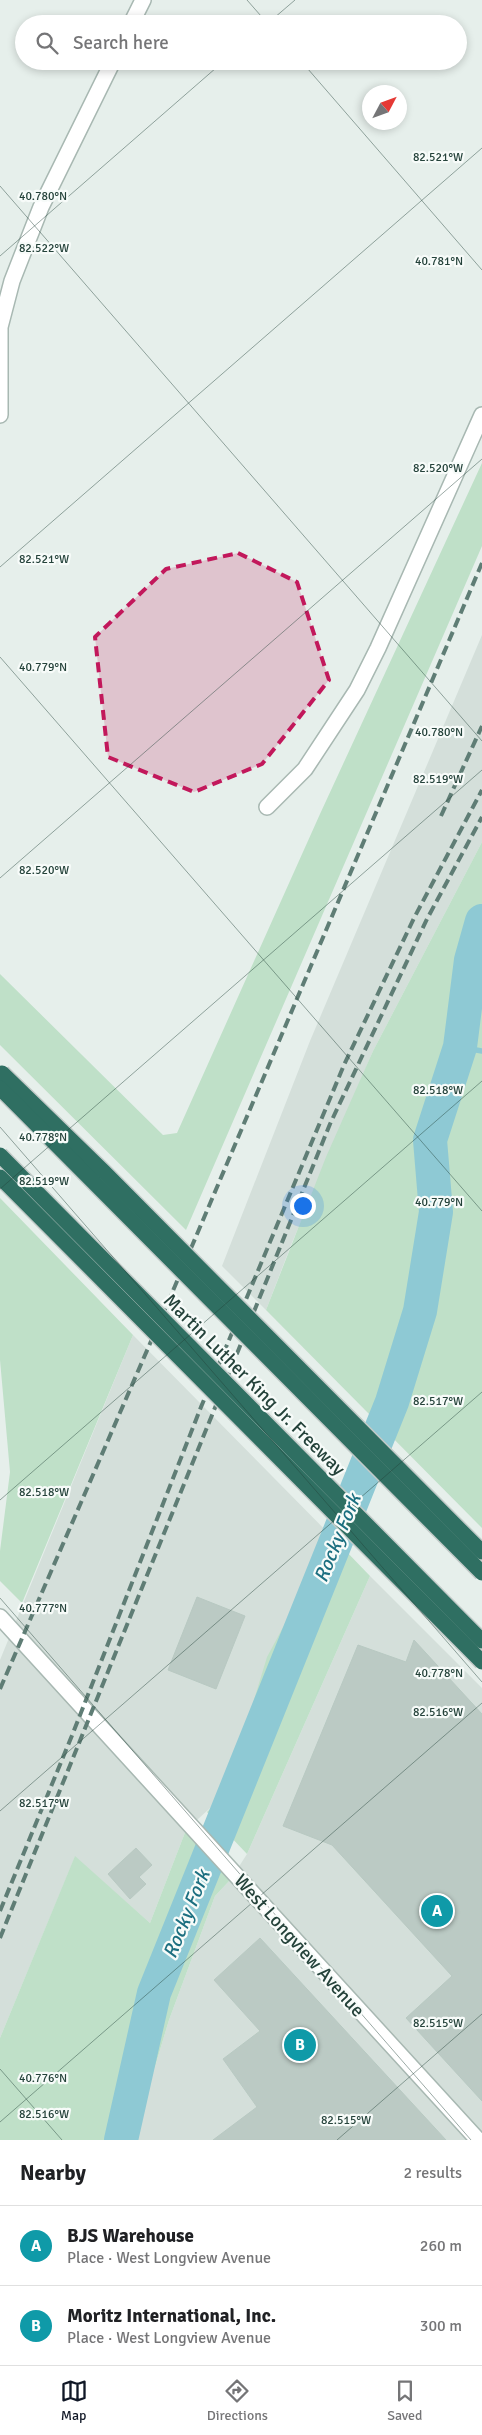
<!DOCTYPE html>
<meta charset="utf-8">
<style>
body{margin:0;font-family:Signika,sans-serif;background:#f6f6f6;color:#202124}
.compass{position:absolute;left:362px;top:85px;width:45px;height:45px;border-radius:50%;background:#fff;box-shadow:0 2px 8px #0003;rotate:49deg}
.you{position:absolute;left:302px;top:1205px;width:18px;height:18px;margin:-12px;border:4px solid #fff;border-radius:50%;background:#1a73e8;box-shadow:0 0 0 8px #1a73e833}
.badge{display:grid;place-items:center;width:32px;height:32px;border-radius:50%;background:#111827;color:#fff;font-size:16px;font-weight:700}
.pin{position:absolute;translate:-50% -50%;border:2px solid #fff;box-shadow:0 1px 5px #0006}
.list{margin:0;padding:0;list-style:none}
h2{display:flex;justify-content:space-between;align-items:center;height:65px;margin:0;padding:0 20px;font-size:21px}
h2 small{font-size:16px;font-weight:400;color:#757577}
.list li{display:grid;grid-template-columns:32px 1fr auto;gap:15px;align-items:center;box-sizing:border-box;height:80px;padding:0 20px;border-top:1px solid #e0e0e0}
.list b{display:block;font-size:19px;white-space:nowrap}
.list p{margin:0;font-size:16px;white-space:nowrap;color:#757577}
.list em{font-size:16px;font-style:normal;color:#757577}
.icon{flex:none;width:28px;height:28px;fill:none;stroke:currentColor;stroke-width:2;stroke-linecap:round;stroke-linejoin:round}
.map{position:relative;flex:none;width:482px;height:2140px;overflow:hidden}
.search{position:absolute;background:#fff;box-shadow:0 2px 8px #0003;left:15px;right:15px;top:15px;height:55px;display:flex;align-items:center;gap:12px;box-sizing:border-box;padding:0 18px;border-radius:28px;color:#757577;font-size:19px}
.sheet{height:225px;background:#fff}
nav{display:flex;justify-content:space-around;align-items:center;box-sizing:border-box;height:70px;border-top:1px solid #e0e0e0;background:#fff;font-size:14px;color:#757577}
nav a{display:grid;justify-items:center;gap:2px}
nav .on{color:#111827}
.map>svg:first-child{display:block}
.built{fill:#d4dfda}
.green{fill:#bfe0c8}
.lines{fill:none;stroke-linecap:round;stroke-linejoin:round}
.stream{stroke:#8ec9d4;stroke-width:5.5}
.river{stroke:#8ec9d4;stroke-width:34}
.building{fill:#bbcac4;stroke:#b8c9c2}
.minor-casing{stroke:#a8b8b2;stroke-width:18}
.minor{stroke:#fff;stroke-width:15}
.rail{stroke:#5f7d75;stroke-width:4;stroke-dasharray:10 5;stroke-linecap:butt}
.highway-bridge-casing{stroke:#c2cac8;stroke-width:18;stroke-linecap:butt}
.highway-bridge{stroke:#2f6f62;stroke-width:15}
.marked{fill:#c2185b;fill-opacity:0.2;stroke:#c2185b;stroke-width:4;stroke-dasharray:10 6;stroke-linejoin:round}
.ticks{fill:none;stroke:#24423a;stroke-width:1;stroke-opacity:0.45}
.labels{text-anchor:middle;stroke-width:4.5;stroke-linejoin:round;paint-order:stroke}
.street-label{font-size:19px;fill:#24423a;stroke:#f7fbf9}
.water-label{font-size:20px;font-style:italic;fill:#1c6f80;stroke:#f7fbf9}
.ticks-label{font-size:12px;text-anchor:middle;fill:#24423a;stroke:#f7fbf9;stroke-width:4.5;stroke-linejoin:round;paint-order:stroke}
</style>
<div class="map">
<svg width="482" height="2140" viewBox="0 0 482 2140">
<rect width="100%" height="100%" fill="#e6efeb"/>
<!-- built -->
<g class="built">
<path d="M482,635V842L373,1051L291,1245L266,1310L222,1266L310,1041Z"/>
<path d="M133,1335L344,1549L324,1558L220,1799L186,1830L150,1923L75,1857L0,2038V1660Z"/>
<path d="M370,1576L482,1688V2140H133L169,2020L215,1896L231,1879L247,1854Z"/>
</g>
<!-- green -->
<g class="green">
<path d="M482,463V546L186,1230L0,1045V974L163,1135L177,1133L320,814Z"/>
<path d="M482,842V1528L266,1310L326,1157L373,1051Z"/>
<path d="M0,1198L133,1335L22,1603L0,1581V1551L10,1472L0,1360Z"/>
<path d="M344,1549L370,1576L247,1854L207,1812L220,1799L232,1772L267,1657L309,1579L324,1558Z"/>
<path d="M186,1830L231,1879L215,1896L169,2020L133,2140H0V2038L75,1856L150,1923Z"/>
</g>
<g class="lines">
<!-- stream -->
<path class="stream" d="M460,1047L482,1051"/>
<!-- river -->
<path class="river" d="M121,2140L154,1993L392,1402L420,1311L436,1212L430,1140L460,1047L471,960L482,921"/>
</g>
<!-- building -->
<g class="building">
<path d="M197,1597L245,1616L216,1689L168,1670Z"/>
<path d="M414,1640L482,1714V2101L406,2018L452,1976L332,1845L283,1826L358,1645L406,1662Z"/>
<path d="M136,1848L152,1865L139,1877L146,1884L130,1899L108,1874Z"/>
<path d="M260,1938L446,2140H213L257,2107L223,2059L260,2031L214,1980Z"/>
</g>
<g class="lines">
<!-- minor casing -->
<g class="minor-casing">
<g id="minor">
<path d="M131,24L143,0"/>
<path d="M0,415V327L12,281L41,207L113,61"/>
<path d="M267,807L305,769L357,690L378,648L482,415"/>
<path d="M0,1617L478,2140"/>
</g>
</g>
<!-- minor -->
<use href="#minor" class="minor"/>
<!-- rail -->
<g class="rail">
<path d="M441,816L482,726"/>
<path d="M0,1689L175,1286L482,563"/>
<path d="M0,1911L73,1733L201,1407L344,1065L414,918L482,790"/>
<path d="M0,1938L330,1124L427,919L482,817"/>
</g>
<!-- highway-bridge casing -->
<g class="highway-bridge-casing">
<g id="highway-bridge">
<path d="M2,1073L104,1172L482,1552"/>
<path d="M0,1088L482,1573"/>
<path d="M0,1155L482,1641"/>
<path d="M0,1177L482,1662"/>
</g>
</g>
<!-- highway-bridge -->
<use href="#highway-bridge" class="highway-bridge"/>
</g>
<!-- marked area -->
<path class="marked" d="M238,553L297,582L329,680L262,764L194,792L108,757L95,637L166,569Z"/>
<!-- ticks -->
<path class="ticks" d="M247,0L268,24M267,24L295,0M301,61L482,270M0,186L482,741M0,256L224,61M0,567L482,148M0,657L482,1211M0,878L482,459M0,1127L482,1682M0,1189L482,770M0,1500L482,1081M0,1598L471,2140M0,1811L482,1392M0,2069L62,2140M0,2122L482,1703M337,2140L482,2014"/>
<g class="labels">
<!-- street labels -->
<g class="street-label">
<text transform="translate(255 1384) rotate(45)" y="7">Martin Luther King Jr. Freeway</text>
<text transform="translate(300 1945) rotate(48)" y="7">West Longview Avenue</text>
</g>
<!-- water labels -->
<g class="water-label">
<text transform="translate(337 1538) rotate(-68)" y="7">Rocky Fork</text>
<text transform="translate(186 1914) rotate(-68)" y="7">Rocky Fork</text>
</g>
</g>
<g class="ticks-label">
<text x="438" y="161">82.521°W</text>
<text x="43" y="200">40.780°N</text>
<text x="44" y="252">82.522°W</text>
<text x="439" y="265">40.781°N</text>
<text x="438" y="472">82.520°W</text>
<text x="44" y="563">82.521°W</text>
<text x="43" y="671">40.779°N</text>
<text x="439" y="736">40.780°N</text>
<text x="438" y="783">82.519°W</text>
<text x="44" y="874">82.520°W</text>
<text x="438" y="1094">82.518°W</text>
<text x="43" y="1141">40.778°N</text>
<text x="44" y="1185">82.519°W</text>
<text x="439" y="1206">40.779°N</text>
<text x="438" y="1405">82.517°W</text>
<text x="44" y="1496">82.518°W</text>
<text x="43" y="1612">40.777°N</text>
<text x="439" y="1677">40.778°N</text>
<text x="438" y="1716">82.516°W</text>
<text x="44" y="1807">82.517°W</text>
<text x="438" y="2027">82.515°W</text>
<text x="43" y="2082">40.776°N</text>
<text x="44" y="2118">82.516°W</text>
<text x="346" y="2124">82.515°W</text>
</g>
</svg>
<svg class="compass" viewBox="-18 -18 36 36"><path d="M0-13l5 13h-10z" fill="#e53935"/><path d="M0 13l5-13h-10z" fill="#757577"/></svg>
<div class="you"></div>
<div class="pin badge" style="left:437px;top:1911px;background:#0f9aa8">A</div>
<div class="pin badge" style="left:300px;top:2045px;background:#0f9aa8">B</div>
<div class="search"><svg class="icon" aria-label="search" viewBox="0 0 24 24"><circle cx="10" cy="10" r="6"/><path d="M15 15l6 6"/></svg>Search here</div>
</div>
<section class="sheet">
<h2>Nearby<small>2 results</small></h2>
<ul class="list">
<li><span class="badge" style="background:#0f9aa8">A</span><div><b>BJS Warehouse</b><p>Place · West Longview Avenue</p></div><em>260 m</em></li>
<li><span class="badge" style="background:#0f9aa8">B</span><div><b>Moritz International, Inc.</b><p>Place · West Longview Avenue</p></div><em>300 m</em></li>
</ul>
</section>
<nav>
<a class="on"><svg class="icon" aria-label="map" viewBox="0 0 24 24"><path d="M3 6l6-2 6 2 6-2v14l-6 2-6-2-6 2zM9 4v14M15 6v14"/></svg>Map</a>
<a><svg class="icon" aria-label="directions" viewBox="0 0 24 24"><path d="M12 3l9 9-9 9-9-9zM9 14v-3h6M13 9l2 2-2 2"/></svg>Directions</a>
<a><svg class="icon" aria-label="saved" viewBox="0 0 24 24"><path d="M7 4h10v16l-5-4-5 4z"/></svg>Saved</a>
</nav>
